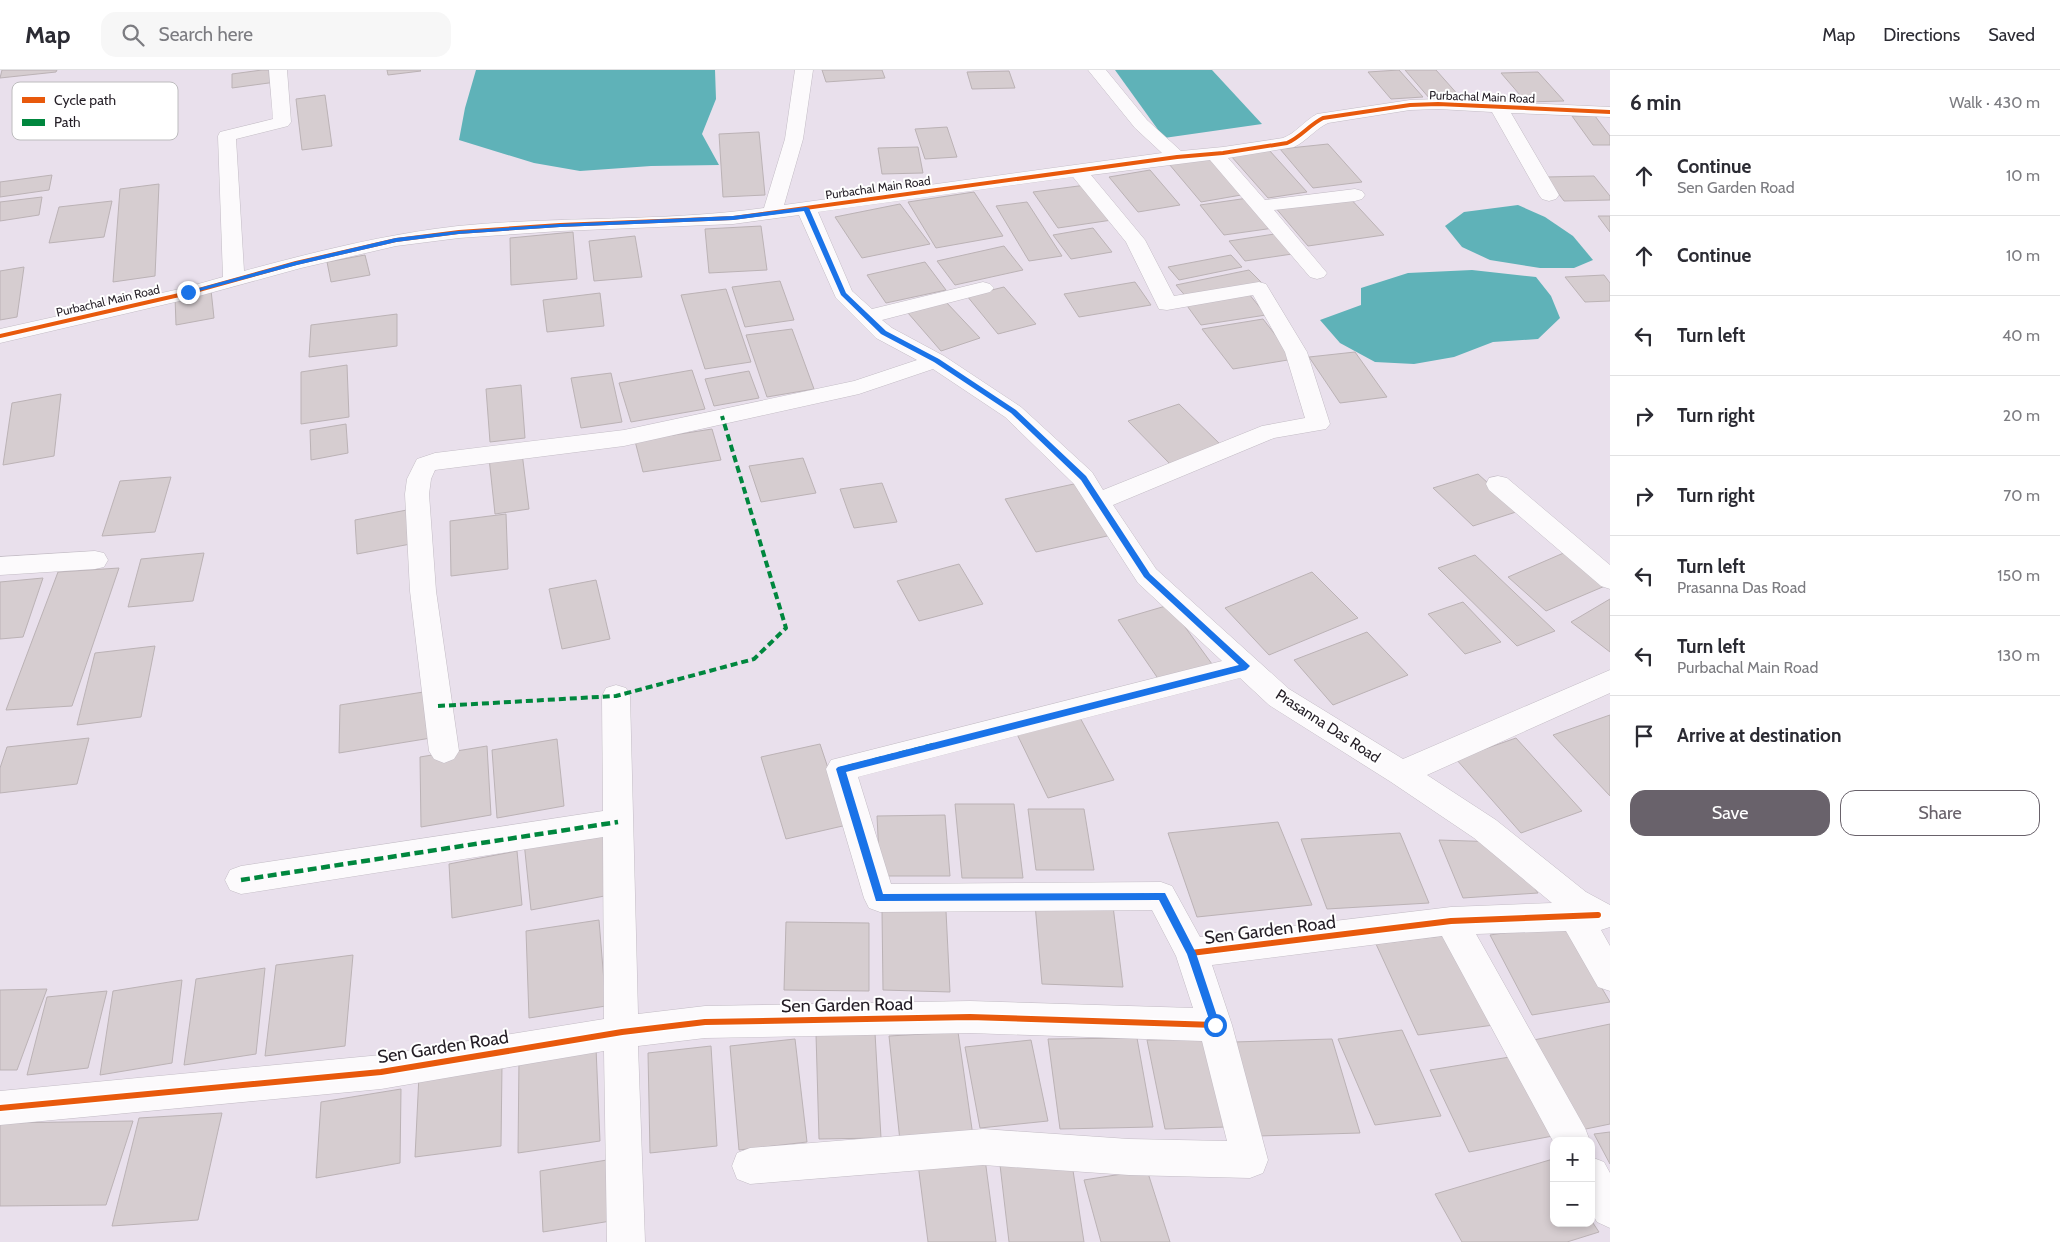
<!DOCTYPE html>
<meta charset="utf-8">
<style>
body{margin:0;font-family:Cabin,sans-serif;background:#f7f7f7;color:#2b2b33}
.controls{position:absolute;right:15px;bottom:15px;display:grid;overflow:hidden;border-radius:10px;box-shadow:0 2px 8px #0003}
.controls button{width:45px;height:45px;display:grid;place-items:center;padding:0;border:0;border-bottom:1px solid #e1e1e2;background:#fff;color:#2b2b33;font:25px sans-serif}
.stop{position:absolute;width:15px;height:15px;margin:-11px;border:4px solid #1a73e8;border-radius:50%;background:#fff}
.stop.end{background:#1a73e8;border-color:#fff;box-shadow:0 1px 5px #0008}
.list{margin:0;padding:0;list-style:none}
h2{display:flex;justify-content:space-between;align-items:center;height:65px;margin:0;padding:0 20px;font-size:21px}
h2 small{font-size:16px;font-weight:400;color:#7c7c81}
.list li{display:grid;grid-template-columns:32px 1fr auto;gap:15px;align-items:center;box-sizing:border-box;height:80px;padding:0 20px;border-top:1px solid #e1e1e2}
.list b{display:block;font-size:19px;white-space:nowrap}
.list p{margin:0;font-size:16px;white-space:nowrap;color:#7c7c81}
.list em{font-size:16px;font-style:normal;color:#7c7c81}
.actions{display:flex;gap:10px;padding:15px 20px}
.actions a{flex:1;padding:11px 0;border:1px solid #69626b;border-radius:15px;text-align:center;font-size:18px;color:#69626b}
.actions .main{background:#69626b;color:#fff}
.icon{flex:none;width:28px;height:28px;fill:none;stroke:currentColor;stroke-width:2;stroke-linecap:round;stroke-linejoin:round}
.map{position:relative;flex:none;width:1610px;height:1172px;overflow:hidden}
header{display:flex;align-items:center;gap:30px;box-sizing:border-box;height:70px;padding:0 25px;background:#fff;border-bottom:1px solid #e1e1e2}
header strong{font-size:24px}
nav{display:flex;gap:28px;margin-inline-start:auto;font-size:18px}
.search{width:350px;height:45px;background:#f7f7f7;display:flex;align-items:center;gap:12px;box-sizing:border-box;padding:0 18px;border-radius:15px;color:#7c7c81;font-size:19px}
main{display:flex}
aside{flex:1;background:#fff}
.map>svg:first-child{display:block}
.water{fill:#5fb2b8}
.building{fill:#d6cdd0;stroke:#bbb2b5}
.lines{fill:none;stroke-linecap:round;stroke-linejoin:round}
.minor-casing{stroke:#c3bcc5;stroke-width:1}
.minor{fill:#fcfafc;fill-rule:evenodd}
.quiet-far1{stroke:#00873e;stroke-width:4;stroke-dasharray:7 4;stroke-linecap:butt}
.quiet{stroke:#00873e;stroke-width:4.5;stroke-dasharray:9 4.5;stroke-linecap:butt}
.cycleway-far1-casing{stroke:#fff;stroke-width:6}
.cycleway-casing{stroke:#fff;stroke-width:9}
.cycleway-far1{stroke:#e8590c;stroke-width:4}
.cycleway{stroke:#e8590c;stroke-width:6}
.route{fill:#1a73e8}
.labels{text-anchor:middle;stroke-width:4;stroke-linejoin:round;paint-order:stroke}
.far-street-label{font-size:12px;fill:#241e26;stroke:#fff}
.street-label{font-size:15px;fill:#241e26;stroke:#fff}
.near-street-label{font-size:18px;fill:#241e26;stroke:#fff}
.key{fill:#fff;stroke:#bdbcbe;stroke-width:1}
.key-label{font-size:14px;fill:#241e26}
</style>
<header>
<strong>Map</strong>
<div class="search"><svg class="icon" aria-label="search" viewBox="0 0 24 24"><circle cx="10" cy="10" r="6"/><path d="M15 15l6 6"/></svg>Search here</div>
<nav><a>Map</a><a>Directions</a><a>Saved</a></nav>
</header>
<main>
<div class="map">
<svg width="1610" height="1172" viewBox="0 0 1610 1172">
<rect width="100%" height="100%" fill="#e9e0ec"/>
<!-- water -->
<g class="water">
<path d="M476,0H715L716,29L702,64L719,95L651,96L580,101L534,93L459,70L465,38Z"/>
<path d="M1115,0H1212L1262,54L1164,68Z"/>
<path d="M1518,135L1545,147L1573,166L1593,190L1574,198H1540L1490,190L1462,177L1445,156L1464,142Z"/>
<path d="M1472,200L1536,207L1551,226L1560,248L1538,269L1493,272L1454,287L1414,294L1375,292L1340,273L1320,250L1361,235V218L1408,203Z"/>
</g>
<!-- building -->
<g class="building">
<path d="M2,0H57L56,2L0,8Z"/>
<path d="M262,0H276V12L232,18V4Z"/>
<path d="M387,0H420L421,1L388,5Z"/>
<path d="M822,0H882L885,8L826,12Z"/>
<path d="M1399,0L1423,27L1391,29L1368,2Z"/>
<path d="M1405,0H1436L1460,27L1430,29Z"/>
<path d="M1009,1L1015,18L972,19L967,2Z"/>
<path d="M1538,2L1564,31L1526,32L1501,3Z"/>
<path d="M325,25L332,76L302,80L296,29Z"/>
<path d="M1572,46H1595L1610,66V75H1593Z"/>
<path d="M947,57L957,87L925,89L915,59Z"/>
<path d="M759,62L765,125L723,127L719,64Z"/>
<path d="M1328,74L1362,112L1313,118L1280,79Z"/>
<path d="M918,77L923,103L882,104L878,78Z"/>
<path d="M1269,80L1307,122L1268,128L1231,86Z"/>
<path d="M1214,87L1247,124L1201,132L1169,94Z"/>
<path d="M1150,100L1180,135L1138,142L1109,107Z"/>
<path d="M52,105L49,120L0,127V112Z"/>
<path d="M1594,106L1610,126V130L1564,131L1546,107Z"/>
<path d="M159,114L155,206L113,212L120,119Z"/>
<path d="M1086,115L1112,150L1058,158L1033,122Z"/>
<path d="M974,122L1003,166L936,178L908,132Z"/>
<path d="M1348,126L1384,165L1308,176L1274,136Z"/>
<path d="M42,127L39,145L0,151V132Z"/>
<path d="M1248,128L1274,158L1224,165L1200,135Z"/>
<path d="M112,131L104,167L49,173L59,137Z"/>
<path d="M1027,132L1062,186L1029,191L996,136Z"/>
<path d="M900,134L930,174L862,188L835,147Z"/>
<path d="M1598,146H1610V162Z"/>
<path d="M761,156L767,200L709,203L705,159Z"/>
<path d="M1093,158L1112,182L1071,189L1053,165Z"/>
<path d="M573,162L577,209L511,215L510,168Z"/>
<path d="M1281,163L1299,183L1245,191L1229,171Z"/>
<path d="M635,166L642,207L594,211L589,171Z"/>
<path d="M1004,176L1023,200L955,215L937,191Z"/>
<path d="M365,185L370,205L331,212L327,192Z"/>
<path d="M1231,185L1242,197L1179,210L1168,197Z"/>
<path d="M925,192L946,220L886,233L867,205Z"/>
<path d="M24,197L17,247L0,250V201Z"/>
<path d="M1249,200L1262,213L1188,229L1176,215Z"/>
<path d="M1604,205L1610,213V231L1585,232L1565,207Z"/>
<path d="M780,211L794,250L745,257L732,217Z"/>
<path d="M1135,212L1151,235L1079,247L1064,224Z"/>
<path d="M1004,217L1036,254L998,264L967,226Z"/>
<path d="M726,219L751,292L705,299L681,225Z"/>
<path d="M211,220L214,248L176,255L175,227Z"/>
<path d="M600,223L604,256L547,262L543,230Z"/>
<path d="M1249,224L1266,245L1201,255L1185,233Z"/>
<path d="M946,232L980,268L941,281L908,243Z"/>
<path d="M397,244V276L309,287L311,255Z"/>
<path d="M1263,249L1294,289L1233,299L1202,259Z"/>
<path d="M792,259L814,319L767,327L746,265Z"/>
<path d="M1355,282L1387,327L1340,333L1309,287Z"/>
<path d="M347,295L349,347L301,354V302Z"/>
<path d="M692,300L705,339L631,352L619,313Z"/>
<path d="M749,301L759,328L714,336L705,309Z"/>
<path d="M611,303L622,352L581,358L571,308Z"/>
<path d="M521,315L525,368L490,372L486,319Z"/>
<path d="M61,324L54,386L3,395L12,333Z"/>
<path d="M1179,334L1222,376L1170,394L1128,351Z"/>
<path d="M346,354L348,383L311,390L310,360Z"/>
<path d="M712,359L721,390L643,402L635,371Z"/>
<path d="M522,383L529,439L495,444L489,388Z"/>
<path d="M803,388L816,423L761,432L749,396Z"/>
<path d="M1478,404L1519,441L1473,456L1433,418Z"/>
<path d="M171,407L155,462L102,466L120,411Z"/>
<path d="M1083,412L1116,464L1036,482L1005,429Z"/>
<path d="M882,413L897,452L854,458L840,419Z"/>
<path d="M412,439L416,473L357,484L355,450Z"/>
<path d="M506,444L508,499L451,506L450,451Z"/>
<path d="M1566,482L1605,516L1546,541L1508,507Z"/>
<path d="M204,483L193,531L128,537L141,489Z"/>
<path d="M1475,485L1555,561L1517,576L1438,498Z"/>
<path d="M959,494L983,534L919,551L897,511Z"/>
<path d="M119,498L72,636L6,640L58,502Z"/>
<path d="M1312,502L1358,548L1269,585L1225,538Z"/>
<path d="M43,508L23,567L0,569V512Z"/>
<path d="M596,510L610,569L562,579L549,519Z"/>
<path d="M1610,529V582L1571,552Z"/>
<path d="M1463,532L1501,572L1465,584L1428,544Z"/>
<path d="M1169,535L1212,594L1159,610L1118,550Z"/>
<path d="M1367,562L1408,605L1333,635L1294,590Z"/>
<path d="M155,576L141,647L77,655L95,583Z"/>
<path d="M430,621L431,668L339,683L340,635Z"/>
<path d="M1078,644L1114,710L1048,728L1015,660Z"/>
<path d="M1610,645V726L1553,665Z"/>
<path d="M89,668L77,714L0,723V698L7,677Z"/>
<path d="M1516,668L1582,741L1521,763L1456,689Z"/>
<path d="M557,669L564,736L497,748L492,680Z"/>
<path d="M820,674L847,755L786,769L761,687Z"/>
<path d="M487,676L491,745L421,757L420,687Z"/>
<path d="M955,734H1014L1023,808H962Z"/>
<path d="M1028,739H1084L1094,800H1036Z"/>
<path d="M945,745L950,806H880L877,746Z"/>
<path d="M1278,752L1312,835L1197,847L1168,763Z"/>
<path d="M606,757L615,824L531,840L524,772Z"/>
<path d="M1400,763L1429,833L1327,839L1301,769Z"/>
<path d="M1439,770L1499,772L1538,823L1463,828Z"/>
<path d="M517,781L522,835L452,848L449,794Z"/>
<path d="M1035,834L1113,836L1123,917L1042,914Z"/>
<path d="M882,841H946L950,922L883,920Z"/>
<path d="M599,850L606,936L529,948L526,861Z"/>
<path d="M786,852L869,853V921L784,920Z"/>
<path d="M1564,854L1610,932L1532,945L1490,865Z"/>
<path d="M1450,865L1494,955L1418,965L1376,874Z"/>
<path d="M353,885L345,976L265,986L276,895Z"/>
<path d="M265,898L256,984L184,995L196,909Z"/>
<path d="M182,910L172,993L100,1005L113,921Z"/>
<path d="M47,919L17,1000H0V920Z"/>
<path d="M107,921L88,998L27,1005L47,927Z"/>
<path d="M1610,954V1054L1581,1060L1529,971Z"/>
<path d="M1402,960L1441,1046L1375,1055L1338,969Z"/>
<path d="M958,962L973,1066L900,1071L889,966Z"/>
<path d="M875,963L881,1068L819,1069L816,964Z"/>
<path d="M1137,968L1153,1057L1060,1059L1048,969Z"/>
<path d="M795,969L807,1072L739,1080L730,976Z"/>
<path d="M1206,969L1226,1057L1165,1059L1147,970Z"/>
<path d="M1332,969L1360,1063L1258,1066L1234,972Z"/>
<path d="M1031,970L1048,1051L980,1058L965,977Z"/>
<path d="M711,976L717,1076L650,1083L648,983Z"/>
<path d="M596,978L600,1071L518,1083L519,988Z"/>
<path d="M1516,986L1558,1065L1469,1082L1430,1000Z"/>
<path d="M502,995L501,1076L415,1087L419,1005Z"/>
<path d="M401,1019L400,1093L316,1108L321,1032Z"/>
<path d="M222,1043L198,1150L112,1156L139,1048Z"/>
<path d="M133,1051L106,1135L0,1136V1053Z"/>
<path d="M1610,1062V1094L1594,1064Z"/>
<path d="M613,1089L617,1150L543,1162L540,1101Z"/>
<path d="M985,1089L996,1172H928L918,1094Z"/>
<path d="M1553,1089L1554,1153H1591V1150L1599,1162L1567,1172H1462L1435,1124Z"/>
<path d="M1072,1094L1084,1172H1009L1000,1095Z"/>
<path d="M1147,1100L1170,1172H1101L1084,1110Z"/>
</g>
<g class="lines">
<!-- minor casing -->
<g class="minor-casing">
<g id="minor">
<path d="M269,0H287L291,52L288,56L236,69L244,201C314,182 386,164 458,156C560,146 663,152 764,138L785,69L795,0H813L803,69L784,135L1162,83L1135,58L1088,0H1106L1147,50L1181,81L1223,77L1283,68C1296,63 1304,51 1317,44L1410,30L1438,29L1610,37V47L1511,43L1559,125L1556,129L1549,131L1542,129L1539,125L1492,42L1438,39L1410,40L1328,53C1315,59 1307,71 1294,77L1228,88L1265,130L1355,119L1362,121L1365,125L1362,129L1355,131L1274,140L1327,203L1324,207L1317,209L1310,207L1210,90L1091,105L1145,170L1174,226L1259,212L1266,214L1307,282L1330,354L1326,359L1274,368L1113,435L1156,499L1289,619L1403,689L1610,600V623L1427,705L1496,750L1586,822L1610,835V857L1601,860L1610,876V921L1598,917L1566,861L1476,864L1585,1058L1590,1071H1554V1073L1442,866L1212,895L1232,955L1268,1090L1263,1103L1250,1108L1129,1105L983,1095L750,1114L737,1109L732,1096L737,1083L750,1078L983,1059L1129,1069L1227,1071L1202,971L970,963L705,968L638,976L645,1172H607L604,981L381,1019L0,1055V1021L381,985L604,949L603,767L241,824L230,820L225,810L230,800L241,796L603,741L602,626L606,618L616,615L626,618L630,626L638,944L705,936L970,931L1193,938L1176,886L1152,840L880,842L869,838L864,828L826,699L831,690L1222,591L1138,513L1074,414L1005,347L933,299L859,324L624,376L435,400L431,409L429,424L436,521L459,681L454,689L444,693L434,689L429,681L410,521L405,424L407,409L417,389L435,383L624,360L854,311L917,290L876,268L836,228L799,145L733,154L560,161L459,168L396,176L301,198L188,229L0,273V259L184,218L223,207L218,66L220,62L273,49ZM1073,107L1126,172L1159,239L1167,240L1253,225L1285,282L1305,348L1262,356L1103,420L1092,402L1021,337L944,286L892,258L882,250L990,222L994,218L990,214L983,212L872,239L852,221L818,142ZM1240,608L1269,635L1391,712L1474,768L1552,833L1451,837L1200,867L1172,816L1161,812L891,814L858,707Z"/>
<path d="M1498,406L1507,408L1610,495V519L1601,516L1489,420L1486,414L1489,408Z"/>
<path d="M95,481L104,483L108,490L104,497L95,499L0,505V487Z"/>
<path d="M1591,1087L1604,1092L1610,1103V1158L1597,1152L1591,1142Z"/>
</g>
</g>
<!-- minor -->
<use href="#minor" class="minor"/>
<!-- quiet-far1 -->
<g class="quiet-far1">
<path d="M438,636L616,626L754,589L786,558L722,346"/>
<path d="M929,677L1246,596"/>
</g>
<!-- quiet -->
<g class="quiet">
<path d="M934,675L841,699L880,828L1161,826L1191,883"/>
<path d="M241,810L618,752"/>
</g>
<!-- cycleway-far1 casing -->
<g class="cycleway-far1-casing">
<path id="cycleway-far1" d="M0,266L188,223L296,193L396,170L459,162L560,155L733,148L1177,87L1223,83L1287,73C1301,67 1309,55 1323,48L1410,35L1438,34L1610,42"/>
</g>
<!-- cycleway casing -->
<g class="cycleway-casing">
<path id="cycleway" d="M0,1038L381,1002L622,962L705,952L970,947L1215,955L1191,883L1451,851L1598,845"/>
</g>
<!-- cycleway-far1 -->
<use href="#cycleway-far1" class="cycleway-far1"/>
<!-- cycleway -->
<use href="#cycleway" class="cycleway"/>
</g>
<!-- route -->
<path class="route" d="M806,137L809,138L846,223L886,261L939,289L1016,340L1086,406L1150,504L1250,596L1246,600L846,702L883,824L1165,823L1196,883L1220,955L1219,958H1212L1187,884L1159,830L876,831L836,699L838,697L1239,595L1144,507L1081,410L1011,343L934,292L881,264L841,225L804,141L733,150L560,157L458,164L396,172L297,195L188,224L185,222L294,192L396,168L458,161L560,154L733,146Z"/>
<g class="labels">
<!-- far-street labels -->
<g class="far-street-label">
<text transform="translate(1482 27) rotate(2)" y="4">Purbachal Main Road</text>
<text transform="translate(878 118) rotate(-8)" y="4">Purbachal Main Road</text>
<text transform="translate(108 231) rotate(-13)" y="4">Purbachal Main Road</text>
</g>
<!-- street labels -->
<g class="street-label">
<text transform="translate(1328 656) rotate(33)" y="5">Prasanna Das Road</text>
</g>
<!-- near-street labels -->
<g class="near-street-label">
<text transform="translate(1270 860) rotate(-7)" y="6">Sen Garden Road</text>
<text transform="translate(847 935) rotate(-1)" y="6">Sen Garden Road</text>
<text transform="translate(443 977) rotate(-9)" y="6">Sen Garden Road</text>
</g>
</g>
<!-- legend -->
<rect x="12" y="12" width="166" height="58" rx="8" class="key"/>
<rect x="22" y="27" width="23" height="6" fill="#e8590c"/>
<rect x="22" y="49" width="23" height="7" fill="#00873e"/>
<g class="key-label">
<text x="54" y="35">Cycle path</text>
<text x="54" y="57">Path</text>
</g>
</svg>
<div class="controls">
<button>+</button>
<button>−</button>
</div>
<div class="stop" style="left:1215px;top:955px"></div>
<div class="stop end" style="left:188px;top:222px"></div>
</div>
<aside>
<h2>6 min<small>Walk · 430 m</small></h2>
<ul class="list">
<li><svg class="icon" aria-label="ahead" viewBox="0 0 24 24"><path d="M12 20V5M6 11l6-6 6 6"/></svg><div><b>Continue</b><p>Sen Garden Road</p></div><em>10 m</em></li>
<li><svg class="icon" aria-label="ahead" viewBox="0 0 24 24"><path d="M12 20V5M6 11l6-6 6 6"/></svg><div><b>Continue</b></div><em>10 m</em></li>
<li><svg class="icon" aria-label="left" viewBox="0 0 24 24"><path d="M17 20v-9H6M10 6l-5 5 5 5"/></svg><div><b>Turn left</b></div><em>40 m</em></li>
<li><svg class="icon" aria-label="right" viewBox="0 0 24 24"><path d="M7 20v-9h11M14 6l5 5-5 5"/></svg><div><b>Turn right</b></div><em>20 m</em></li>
<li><svg class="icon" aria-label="right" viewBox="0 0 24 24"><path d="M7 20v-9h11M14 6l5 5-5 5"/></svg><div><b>Turn right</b></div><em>70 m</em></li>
<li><svg class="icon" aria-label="left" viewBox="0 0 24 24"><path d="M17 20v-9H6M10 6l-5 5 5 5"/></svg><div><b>Turn left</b><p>Prasanna Das Road</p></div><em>150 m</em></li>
<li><svg class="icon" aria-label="left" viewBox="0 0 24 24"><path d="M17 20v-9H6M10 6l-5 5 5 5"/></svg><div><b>Turn left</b><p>Purbachal Main Road</p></div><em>130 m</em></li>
<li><svg class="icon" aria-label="arrive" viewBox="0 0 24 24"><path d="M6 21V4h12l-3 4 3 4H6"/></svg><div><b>Arrive at destination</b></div></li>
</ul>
<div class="actions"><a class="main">Save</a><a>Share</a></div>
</aside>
</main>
